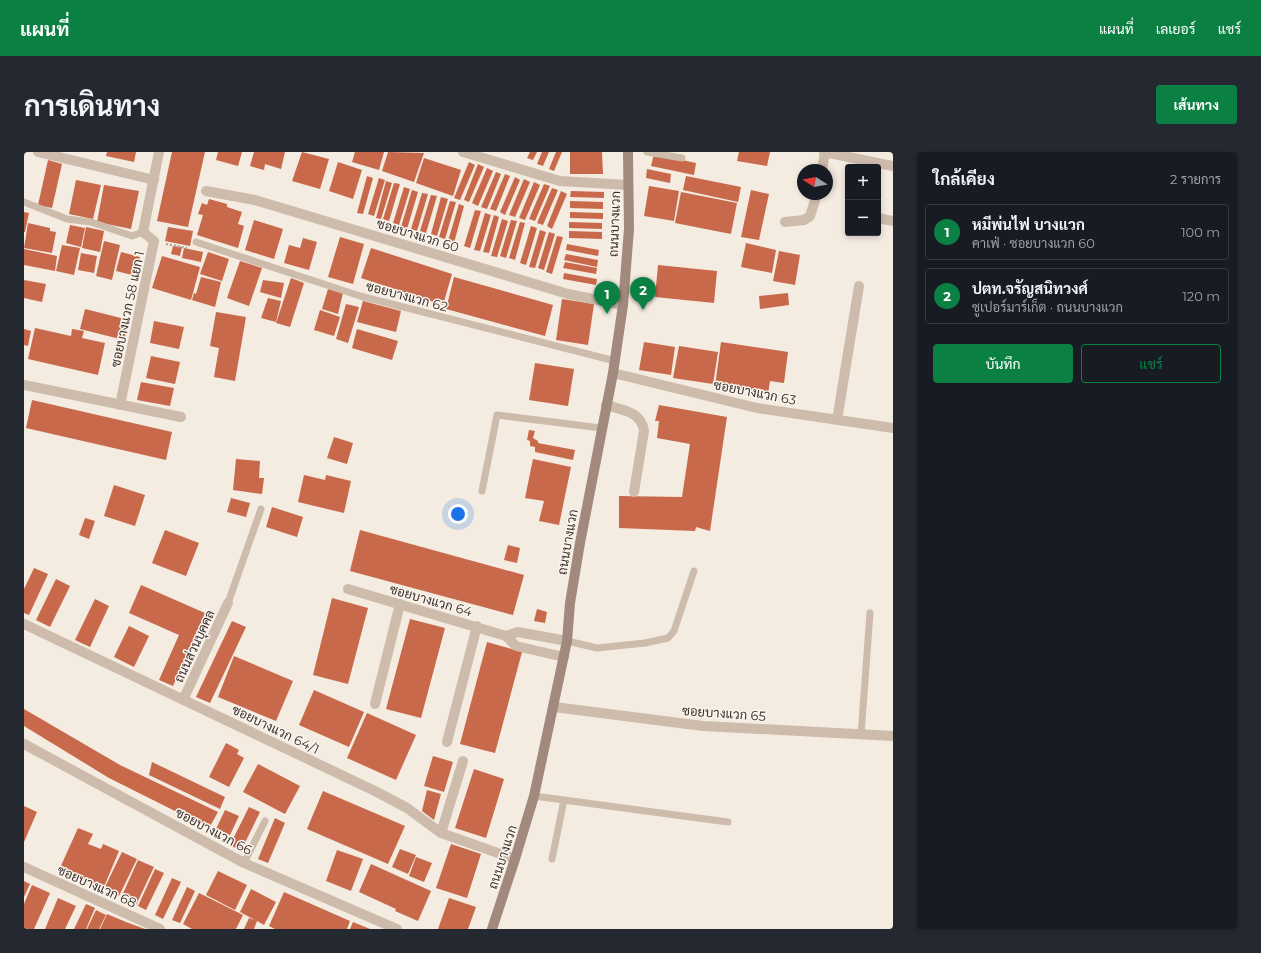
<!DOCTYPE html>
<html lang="th">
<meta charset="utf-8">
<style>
body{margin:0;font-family:Montserrat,Sarabun,sans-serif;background:#242831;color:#f1f3f6}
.controls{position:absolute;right:12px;top:12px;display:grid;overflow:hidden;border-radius:4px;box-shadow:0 2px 6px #0003}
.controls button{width:36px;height:36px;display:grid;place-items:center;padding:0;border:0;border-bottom:1px solid #363941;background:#171b24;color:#f1f3f6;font:20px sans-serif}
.compass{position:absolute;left:773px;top:12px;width:36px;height:36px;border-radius:50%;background:#171b24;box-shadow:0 2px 6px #0003;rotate:281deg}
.you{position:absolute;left:434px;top:362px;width:14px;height:14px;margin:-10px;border:3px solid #fff;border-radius:50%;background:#1a73e8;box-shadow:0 0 0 6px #1a73e833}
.badge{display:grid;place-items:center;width:26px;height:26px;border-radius:50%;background:#0b8043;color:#fff;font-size:13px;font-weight:700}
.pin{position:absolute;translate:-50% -33px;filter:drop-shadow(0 1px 2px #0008)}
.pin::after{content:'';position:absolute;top:21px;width:14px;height:12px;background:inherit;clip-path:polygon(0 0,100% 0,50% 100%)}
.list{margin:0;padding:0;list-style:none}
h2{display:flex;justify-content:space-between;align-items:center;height:52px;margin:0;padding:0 16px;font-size:17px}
h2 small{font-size:13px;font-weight:400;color:#9ea1a6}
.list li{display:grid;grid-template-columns:26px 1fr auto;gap:12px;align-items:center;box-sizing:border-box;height:56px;margin:0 8px 8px;padding:0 8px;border:1px solid #363941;border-radius:4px}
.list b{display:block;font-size:15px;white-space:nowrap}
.list p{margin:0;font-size:13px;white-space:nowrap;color:#9ea1a6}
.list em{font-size:13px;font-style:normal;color:#9ea1a6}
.actions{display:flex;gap:8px;padding:12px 16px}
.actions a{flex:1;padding:9px 0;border:1px solid #0b8043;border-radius:4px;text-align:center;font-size:14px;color:#0b8043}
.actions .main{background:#0b8043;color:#fff}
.map{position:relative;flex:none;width:869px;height:777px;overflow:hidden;border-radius:4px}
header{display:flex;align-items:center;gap:24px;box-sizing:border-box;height:56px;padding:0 20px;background:#0b8043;color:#fff}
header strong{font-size:19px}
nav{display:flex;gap:22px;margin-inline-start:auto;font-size:14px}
.intro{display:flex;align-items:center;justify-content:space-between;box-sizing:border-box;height:96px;padding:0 24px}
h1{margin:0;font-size:28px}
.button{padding:10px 18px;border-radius:4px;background:#0b8043;color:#fff;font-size:14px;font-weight:700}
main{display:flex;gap:24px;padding:0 24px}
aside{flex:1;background:#171b24;border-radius:4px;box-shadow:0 2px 6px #0003}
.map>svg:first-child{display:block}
.building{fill:#c8694b}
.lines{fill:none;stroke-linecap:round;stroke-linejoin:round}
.path{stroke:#b9a596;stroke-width:2.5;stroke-dasharray:2 2;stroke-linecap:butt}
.lane{stroke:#cdbbac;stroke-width:7}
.street{stroke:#cdbbac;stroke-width:10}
.secondary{stroke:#a18a7d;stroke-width:10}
.labels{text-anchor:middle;stroke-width:3;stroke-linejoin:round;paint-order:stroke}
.street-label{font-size:13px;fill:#3b302b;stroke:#fbf5ee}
</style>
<header>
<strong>แผนที่</strong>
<nav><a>แผนที่</a><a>เลเยอร์</a><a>แชร์</a></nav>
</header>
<div class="intro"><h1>การเดินทาง</h1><a class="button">เส้นทาง</a></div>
<main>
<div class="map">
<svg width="869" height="777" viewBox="0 0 869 777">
<rect width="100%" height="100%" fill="#f4ebe1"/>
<!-- building -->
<g class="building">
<path d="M83,0H112L110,10L82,4Z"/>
<path d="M148,0H181L164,75L133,69Z"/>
<path d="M194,0H218L214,14L192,8Z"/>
<path d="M230,0H261L257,17L241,12L240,18L226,14Z"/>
<path d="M278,0L305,7L296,37L268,29Z"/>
<path d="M331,0H360L355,18L328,10Z"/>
<path d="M364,0L400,1L390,30L358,19Z"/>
<path d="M506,0H513L509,8L503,6Z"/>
<path d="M518,0H525L519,14L513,12Z"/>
<path d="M532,0H538L530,19L525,17Z"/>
<path d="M546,0H578L579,22H546Z"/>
<path d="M715,0H746L743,14L713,9Z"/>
<path d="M630,2L672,11L670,23L627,14Z"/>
<path d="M400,6L437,18L429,44L392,31Z"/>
<path d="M24,8L38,12L28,56L14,53Z"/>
<path d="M314,10L338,18L329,47L305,39Z"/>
<path d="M445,10L451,13L436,48L430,46Z"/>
<path d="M454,12L460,15L445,50L440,48Z"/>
<path d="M463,16L469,19L454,54L448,51Z"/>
<path d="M623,17L647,22L646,31L622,26Z"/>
<path d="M472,20L477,22L463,57L457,55Z"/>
<path d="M481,22L486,24L472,59L466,57Z"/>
<path d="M343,24L349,26L339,62L333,61Z"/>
<path d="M662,24L717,35L714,50L659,38Z"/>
<path d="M491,25L496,28L481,63L476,60Z"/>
<path d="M355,26L361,28L350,64L344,62Z"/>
<path d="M500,27L506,30L491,65L485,63Z"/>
<path d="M52,28L77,33L69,67L45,62Z"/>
<path d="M362,29L368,31L357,67L352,66Z"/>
<path d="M510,30L516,33L501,68L495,66Z"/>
<path d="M370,31L376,32L365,69L359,67Z"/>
<path d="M520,32L526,34L511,69L505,67Z"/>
<path d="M80,33L115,39L107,77L73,70Z"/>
<path d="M625,34L655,39L650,69L620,64Z"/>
<path d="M380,35L386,37L375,73L369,71Z"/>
<path d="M528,36L534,38L519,73L513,71Z"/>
<path d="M388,38L394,40L383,77L377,75Z"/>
<path d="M727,38L745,42L735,88L717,85Z"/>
<path d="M537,39L543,42L528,77L523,74Z"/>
<path d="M547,39L580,40V46L546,45Z"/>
<path d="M657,40L713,51L707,82L651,71Z"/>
<path d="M398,41L404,42L393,79L387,77Z"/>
<path d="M407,43L413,44L402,81L396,79Z"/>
<path d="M417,45L424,47L413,84L407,82Z"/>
<path d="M185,47L203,52V55L218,60L214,72L220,74L214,96L173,83L179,63L174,62L178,51L183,53Z"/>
<path d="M426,49L432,50L421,87L415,85Z"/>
<path d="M546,49L579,50V57L546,56Z"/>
<path d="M435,52L440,54L430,91L424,89Z"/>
<path d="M451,58L457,59L446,96L440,94Z"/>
<path d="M0,60L5,61L1,80H0Z"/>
<path d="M546,60L579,61V67L546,66Z"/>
<path d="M461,61L467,63L456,99L450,98Z"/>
<path d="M470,63L475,65L465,101L459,100Z"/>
<path d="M478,67L484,69L473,105L467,104Z"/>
<path d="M230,68L259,77L250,107L221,98Z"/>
<path d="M487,68L493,69L482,106L476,104Z"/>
<path d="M496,70L501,71L491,108L485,106Z"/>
<path d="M545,70L578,71V77L545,76Z"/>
<path d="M4,71L26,76V79L32,80L28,101L0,96Z"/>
<path d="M46,73L61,76L57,95L42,91Z"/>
<path d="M507,74L513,76L502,113L496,111Z"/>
<path d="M62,75L80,79L76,100L58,96Z"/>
<path d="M144,75L169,79L166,94L141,89Z"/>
<path d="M516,78L522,80L511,116L505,115Z"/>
<path d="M545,79L578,80V87L545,86Z"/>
<path d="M525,80L531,82L520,118L514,116Z"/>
<path d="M533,84L539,85L528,122L522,120Z"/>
<path d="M316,85L340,92L329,132L304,125Z"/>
<path d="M279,86L293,90L285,118L260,111L265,93L276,96Z"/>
<path d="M80,89L96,93L88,128L72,124Z"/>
<path d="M722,91L752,98L748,121L717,115Z"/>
<path d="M543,92L575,98L574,104L542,98Z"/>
<path d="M38,93L56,96L50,123L32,119Z"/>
<path d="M149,94L158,95L156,104L147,102Z"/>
<path d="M160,96L179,100L177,110L158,106Z"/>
<path d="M347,96L428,122L419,153L337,126Z"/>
<path d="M0,97L33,104L31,119L0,113Z"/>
<path d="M755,99L776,103L771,133L749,129Z"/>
<path d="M97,100L116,105L112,124L92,119Z"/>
<path d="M184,100L205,107L198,129L176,122Z"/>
<path d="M57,101L73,104L70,121L54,118Z"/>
<path d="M542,102L574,108L573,115L540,108Z"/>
<path d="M138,104L176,115L167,148L128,136Z"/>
<path d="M216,109L238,116L225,154L203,146Z"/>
<path d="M541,110L573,116L572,122L539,116Z"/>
<path d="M634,113L693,119L690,151L631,145Z"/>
<path d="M540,121L573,127L572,133L539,127Z"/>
<path d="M177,125L197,130L191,155L168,148L170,141L172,142Z"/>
<path d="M430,125L529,153L521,184L422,157Z"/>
<path d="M267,126L280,131L266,175L252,171Z"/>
<path d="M0,128L22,132L18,150L0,146Z"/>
<path d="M239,128L260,131L257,146L236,140Z"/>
<path d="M304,137L319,141L314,162L298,157Z"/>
<path d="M764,141L765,153L736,157L735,144Z"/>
<path d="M244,146L257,149L252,170L237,166Z"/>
<path d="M538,147L570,152L564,193L532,188Z"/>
<path d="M339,149L377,159L372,180L333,170Z"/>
<path d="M322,152L335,155L324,191L312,187Z"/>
<path d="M61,157L105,168L100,188L56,177Z"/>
<path d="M296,158L316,165L310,184L290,178Z"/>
<path d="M192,160L222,165L211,229L190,225L195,196L186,194Z"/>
<path d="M130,169L160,175L155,197L126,191Z"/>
<path d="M11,176L47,184L48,177L60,179L58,186L81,191L74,223L4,207Z"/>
<path d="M0,177L7,179L4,194L0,193Z"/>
<path d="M333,177L374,189L368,208L328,196Z"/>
<path d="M620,190L651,195L647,223L615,218Z"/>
<path d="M697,190L764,200L760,231L746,229L744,242L691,234Z"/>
<path d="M655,194L694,200L689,232L649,226Z"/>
<path d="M127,204L156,210L151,232L122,226Z"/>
<path d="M511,211L550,217L544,254L505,248Z"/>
<path d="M117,230L150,236L146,254L113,248Z"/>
<path d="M8,248L148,280L142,308L2,276Z"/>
<path d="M635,253L703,265L686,379L672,375L671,379L595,376V344L658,345L666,292L633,286L635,269H631Z"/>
<path d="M505,278L511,279L509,286L514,289V291L551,298L549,308L511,300V295L506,294V289L503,288Z"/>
<path d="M310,285L329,291L323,312L303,306Z"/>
<path d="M212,307L236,309L235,326H240L238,342L209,338Z"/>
<path d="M509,307L547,315L535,373L515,369L520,349L501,346Z"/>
<path d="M280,323L301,328L302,323L327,329L320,361L274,350Z"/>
<path d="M90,333L121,343L111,374L80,364Z"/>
<path d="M207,346L226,351L222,365L203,360Z"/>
<path d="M248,355L279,365L273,385L242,375Z"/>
<path d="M61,366L71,369L65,387L55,383Z"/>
<path d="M141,378L175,391L162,424L128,411Z"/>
<path d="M336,378L500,423L489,463L326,419Z"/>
<path d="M484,393L496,396L493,411L480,408Z"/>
<path d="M10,416L24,422L5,463L0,461V437Z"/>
<path d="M32,427L46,434L26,475L12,468Z"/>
<path d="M117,433L181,461L149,534L135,528L155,483L105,461Z"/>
<path d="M308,446L344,456L324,532L289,523Z"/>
<path d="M71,447L85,454L66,495L51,488Z"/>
<path d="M513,457L523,460L521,471L510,469Z"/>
<path d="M386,467L421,476L397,566L362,557Z"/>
<path d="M208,469L222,475L186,551L172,545Z"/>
<path d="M105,474L125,484L110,515L90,505Z"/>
<path d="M463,490L498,500L471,601L436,592Z"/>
<path d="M210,504L269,529L252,569L194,545Z"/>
<path d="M290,538L340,560L325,595L275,573Z"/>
<path d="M0,557L96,613L194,660L185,676L85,626L0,574Z"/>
<path d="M343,561L392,583L372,628L323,606Z"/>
<path d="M202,591L215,598L213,602L220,606L205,635L185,625Z"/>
<path d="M409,604L429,610L420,640L400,634Z"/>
<path d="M128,610L201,645L196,657L125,623Z"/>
<path d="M234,612L276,634L261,662L219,640Z"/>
<path d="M450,617L480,627L462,686L431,676Z"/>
<path d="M403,638L417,642L410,668L398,659Z"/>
<path d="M299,639L381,674L364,712L283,677Z"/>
<path d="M0,654L13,660L0,690Z"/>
<path d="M225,655L236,660L217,699L206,693Z"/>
<path d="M201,658L215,664L206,683L192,677Z"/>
<path d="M251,666L261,671L244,711L234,707Z"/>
<path d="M54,676L69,682L64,692L77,697L79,692L95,699L79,737L35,718Z"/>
<path d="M427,692L457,702L443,746L412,736Z"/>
<path d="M376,697L392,703L384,722L368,715Z"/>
<path d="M313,698L339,707L327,739L302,729Z"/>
<path d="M98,700L113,707L95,744L80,737Z"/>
<path d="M392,705L408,711L400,730L385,724Z"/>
<path d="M114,708L130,715L112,753L97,746Z"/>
<path d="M347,712L407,739L394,769L371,759L372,757L335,740Z"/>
<path d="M131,717L140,721L122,758L114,754Z"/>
<path d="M194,719L223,733L211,758L182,743Z"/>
<path d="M148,726L157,730L139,767L131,763Z"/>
<path d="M0,729L6,732L0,745Z"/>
<path d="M8,733L26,741L10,777H0V752Z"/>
<path d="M163,735L171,739L156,771L148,768Z"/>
<path d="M227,737L252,750L240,773L233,769L230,777H220L225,766L231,768L216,760Z"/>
<path d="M260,740L326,769L323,777H251L245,774Z"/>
<path d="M175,741L219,763L212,777H168L159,772Z"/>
<path d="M34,746L52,754L41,777H21Z"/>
<path d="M425,746L452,755L444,777H414Z"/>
<path d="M62,752L71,756L62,777H50Z"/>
<path d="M72,758L82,763L75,777H63Z"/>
<path d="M83,762L102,770L121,777H76Z"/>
<path d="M329,770L346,777H326Z"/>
</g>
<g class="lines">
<!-- path -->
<path class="path" d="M142,92L163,96"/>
<!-- lane -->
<g class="lane">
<path d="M623,0L658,6"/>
<path d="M0,50L43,67L67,70L108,84L119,80"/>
<path d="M172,90L336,144L591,209"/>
<path d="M458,339L473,263L577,276"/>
<path d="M204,451L237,357"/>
<path d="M543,489L573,496L621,491L644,486L650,479L670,419"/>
<path d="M837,583L846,461"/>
<path d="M510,644L704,670"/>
<path d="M528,707L540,648"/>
<path d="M220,711L241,669"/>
</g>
<!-- street -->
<g class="street">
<path d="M14,0L130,28"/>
<path d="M439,0L536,29L604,33"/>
<path d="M800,0L869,14"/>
<path d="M798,18L801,0"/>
<path d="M182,39L231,48L544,142L599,153"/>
<path d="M854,66L869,69"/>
<path d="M761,70L780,68L786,64L793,42"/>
<path d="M589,221L733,256L869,276"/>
<path d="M0,233L157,265"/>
<path d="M96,253L130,89L119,80L135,0"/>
<path d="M582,253C598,258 617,259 620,279L610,340"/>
<path d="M813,268L835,134"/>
<path d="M324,437L482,484L492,494L540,505"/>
<path d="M0,472L351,639L383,656L417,681L491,707"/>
<path d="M482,484L494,480L543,489"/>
<path d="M159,548L204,451"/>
<path d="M351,552L376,452"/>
<path d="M530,555L679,574L869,584"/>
<path d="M423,590L453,474"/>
<path d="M0,592L220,711L373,777"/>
<path d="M417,681L439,609"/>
<path d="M0,715L136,777"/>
</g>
<!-- secondary -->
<path class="secondary" d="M468,777L491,707L510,644L543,489L546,451L556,391L589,221L599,153L605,77L604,0"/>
</g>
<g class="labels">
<!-- street labels -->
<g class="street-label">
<text transform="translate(590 72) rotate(-88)" y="5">ถนนบางแวก</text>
<text transform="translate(394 83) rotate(17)" y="5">ซอยบางแวก 60</text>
<text transform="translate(383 144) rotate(15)" y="5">ซอยบางแวก 62</text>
<text transform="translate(103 157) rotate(-78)" y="5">ซอยบางแวก 58 แยก 1</text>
<text transform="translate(731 240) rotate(11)" y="5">ซอยบางแวก 63</text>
<text transform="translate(543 390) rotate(-80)" y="5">ถนนบางแวก</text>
<text transform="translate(407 448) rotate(16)" y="5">ซอยบางแวก 64</text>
<text transform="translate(170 494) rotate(-65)" y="5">ถนนส่วนบุคคล</text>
<text transform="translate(700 561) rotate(4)" y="5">ซอยบางแวก 65</text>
<text transform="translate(252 577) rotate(26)" y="5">ซอยบางแวก 64/1</text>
<text transform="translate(190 679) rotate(28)" y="5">ซอยบางแวก 66</text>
<text transform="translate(478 705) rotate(-72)" y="5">ถนนบางแวก</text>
<text transform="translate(73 734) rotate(24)" y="5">ซอยบางแวก 68</text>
</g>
</g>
</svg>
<div class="controls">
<button>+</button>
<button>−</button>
</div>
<svg class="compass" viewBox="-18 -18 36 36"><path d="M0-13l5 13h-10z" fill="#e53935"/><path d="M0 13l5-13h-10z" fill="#9ea1a6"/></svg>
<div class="you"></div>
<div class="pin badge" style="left:583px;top:162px">1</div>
<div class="pin badge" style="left:619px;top:158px">2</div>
</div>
<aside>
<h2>ใกล้เคียง<small>2 รายการ</small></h2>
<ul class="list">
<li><span class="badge">1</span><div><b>หมีพ่นไฟ บางแวก</b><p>คาเฟ่ · ซอยบางแวก 60</p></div><em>100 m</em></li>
<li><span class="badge">2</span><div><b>ปตท.จรัญสนิทวงศ์</b><p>ซูเปอร์มาร์เก็ต · ถนนบางแวก</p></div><em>120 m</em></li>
</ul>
<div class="actions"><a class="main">บันทึก</a><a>แชร์</a></div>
</aside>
</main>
